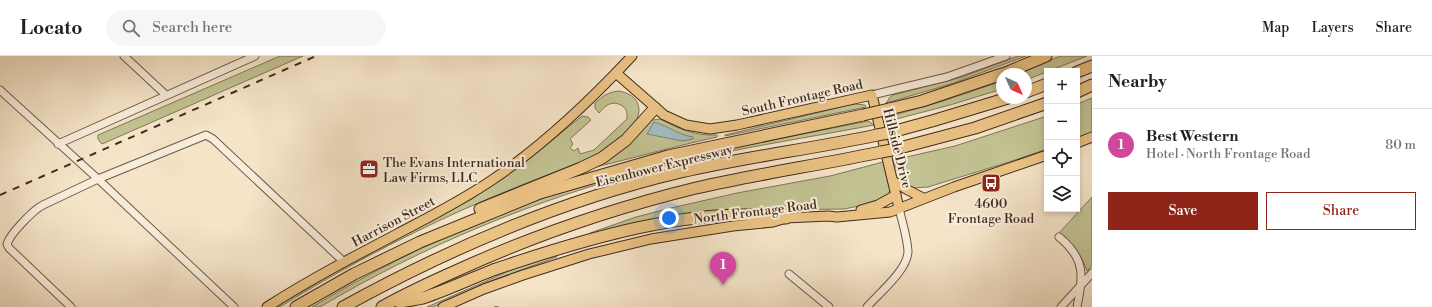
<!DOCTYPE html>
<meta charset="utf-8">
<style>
body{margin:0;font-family:"Libre Bodoni",serif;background:#f6f6f6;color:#202124}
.controls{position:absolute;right:12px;top:12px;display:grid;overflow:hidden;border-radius:0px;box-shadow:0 2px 6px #0003}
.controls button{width:36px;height:36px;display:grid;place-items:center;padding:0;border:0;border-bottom:1px solid #e0e0e0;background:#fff;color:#202124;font:20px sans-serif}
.compass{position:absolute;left:996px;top:12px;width:36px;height:36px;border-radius:50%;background:#fff;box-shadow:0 2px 6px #0003;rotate:135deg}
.you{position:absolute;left:669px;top:162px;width:14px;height:14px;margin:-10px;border:3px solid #fff;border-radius:50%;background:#1a73e8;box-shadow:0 0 0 6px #1a73e833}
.badge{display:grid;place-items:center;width:26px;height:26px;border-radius:50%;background:#8f2418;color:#fff;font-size:13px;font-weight:700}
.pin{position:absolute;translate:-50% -33px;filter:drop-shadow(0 1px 2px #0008)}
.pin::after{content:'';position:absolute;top:21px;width:14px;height:12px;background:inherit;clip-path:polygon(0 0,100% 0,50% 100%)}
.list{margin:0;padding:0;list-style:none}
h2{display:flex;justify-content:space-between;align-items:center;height:52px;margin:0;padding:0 16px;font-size:17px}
h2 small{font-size:13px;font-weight:400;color:#757577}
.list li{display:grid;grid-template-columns:26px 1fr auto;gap:12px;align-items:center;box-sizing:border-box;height:72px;padding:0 16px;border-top:1px solid #e0e0e0}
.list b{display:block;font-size:15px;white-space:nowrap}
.list p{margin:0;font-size:13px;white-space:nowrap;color:#757577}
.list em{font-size:13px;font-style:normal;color:#757577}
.actions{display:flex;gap:8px;padding:12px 16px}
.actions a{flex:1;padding:9px 0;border:1px solid #8f2418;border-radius:0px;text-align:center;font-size:14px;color:#8f2418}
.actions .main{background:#8f2418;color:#fff}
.icon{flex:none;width:22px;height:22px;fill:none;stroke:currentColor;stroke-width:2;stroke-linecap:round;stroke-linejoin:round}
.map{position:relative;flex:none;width:1092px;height:251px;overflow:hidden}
header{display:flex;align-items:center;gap:24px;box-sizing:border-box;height:56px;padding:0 20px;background:#fff;border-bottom:1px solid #e0e0e0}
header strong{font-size:19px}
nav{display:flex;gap:22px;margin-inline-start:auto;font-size:14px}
.search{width:280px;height:36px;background:#f6f6f6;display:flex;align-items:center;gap:10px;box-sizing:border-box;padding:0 14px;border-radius:22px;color:#757577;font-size:15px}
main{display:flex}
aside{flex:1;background:#fff}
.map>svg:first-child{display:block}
.green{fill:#c2c292;stroke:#827658}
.water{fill:#a1bcc0;stroke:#7b827f}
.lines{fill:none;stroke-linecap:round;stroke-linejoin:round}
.stream{stroke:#7b827f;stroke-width:2}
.minor-casing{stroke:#6f5948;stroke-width:9}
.major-casing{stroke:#422b1d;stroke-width:11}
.highway-casing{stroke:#422b1d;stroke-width:13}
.minor{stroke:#f8eddb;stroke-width:7}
.major{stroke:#eac284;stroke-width:9}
.highway{stroke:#eac284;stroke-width:11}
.rail{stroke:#422b1d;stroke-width:2;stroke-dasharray:7 7;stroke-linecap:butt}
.highway-bridge-casing{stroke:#422b1d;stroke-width:13;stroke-linecap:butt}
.highway-bridge{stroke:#eac284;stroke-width:11}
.labels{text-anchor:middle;stroke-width:4;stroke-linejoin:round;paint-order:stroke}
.street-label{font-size:13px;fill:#422b1d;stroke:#f8eddb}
.poi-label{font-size:13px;fill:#422b1d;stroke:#f8eddb;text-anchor:start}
</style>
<header>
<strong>Locato</strong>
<div class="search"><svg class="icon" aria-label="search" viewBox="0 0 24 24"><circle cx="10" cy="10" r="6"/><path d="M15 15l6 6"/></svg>Search here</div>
<nav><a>Map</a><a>Layers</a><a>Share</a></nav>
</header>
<main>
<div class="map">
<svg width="1092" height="251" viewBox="0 0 1092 251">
<rect width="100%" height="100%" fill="#f5e4c8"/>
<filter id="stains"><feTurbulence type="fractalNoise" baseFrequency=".005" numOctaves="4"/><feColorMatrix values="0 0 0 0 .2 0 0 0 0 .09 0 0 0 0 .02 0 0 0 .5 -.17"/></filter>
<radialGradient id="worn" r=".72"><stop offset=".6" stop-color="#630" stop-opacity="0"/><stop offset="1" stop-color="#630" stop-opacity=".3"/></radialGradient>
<!-- green -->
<g class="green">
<path d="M280,0H303L102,88C99,85 97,83 98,79Z"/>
<path d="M1018,0H1026L951,28L886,47L889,43V42L893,39L962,21Z"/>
<path d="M1060,0H1087L1026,24V18H1019Z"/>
<path d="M1002,25V33L950,49L885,66L891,60L943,45Z"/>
<path d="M619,35C627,37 633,39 637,46C649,69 604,95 588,103C545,120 502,136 460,155C398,183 338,215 280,251H276L360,202L429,166L472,143L529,103L582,60L588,61L591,64L570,83L573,88L570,92L574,95L578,92L580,98L594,94L627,63C627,56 627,53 621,49C611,44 605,50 599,57L595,52V47C603,40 608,36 619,35Z"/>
<path d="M1092,42V76L1077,82V48Z"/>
<path d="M854,48L865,49L866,51L725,80V79Z"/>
<path d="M1047,60V93L1009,106L928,131L912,132L907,130L908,128L897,115L893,104L955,90Z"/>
<path d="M660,63C679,73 695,80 717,79V81L691,87L596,111V110L648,67L653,64Z"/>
<path d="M868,65L874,69C800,83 725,94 652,113C536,143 423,190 320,251H312C399,199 493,156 590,127C681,100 775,84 868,65Z"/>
<path d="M883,106L890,134L888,139L869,148L844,153L766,154L742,155L591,180L590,177L636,161L671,152L737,137L830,120Z"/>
<path d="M1092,141V210L1087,215C1082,199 1072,187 1059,177Z"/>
<path d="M556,199L557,201L485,227L433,251H427L518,211Z"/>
</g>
<!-- water -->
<path class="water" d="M654,66C668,70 679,79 693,81V83L682,85L647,78Z"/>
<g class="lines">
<!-- stream -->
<path class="stream" d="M495,251H498"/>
<!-- minor casing -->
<g class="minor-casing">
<g id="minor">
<path d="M124,0L166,39"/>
<path d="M0,34L98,123L234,251"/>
<path d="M872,39L947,21L1006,0"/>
<path d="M58,88L255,0"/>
<path d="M1059,181C1086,203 1083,220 1077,251"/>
<path d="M789,218L829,251"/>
<path d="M71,251L9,192L7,188C10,178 33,154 43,149L98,123L206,79L213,83L344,206"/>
<path d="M867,251C879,237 908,214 908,195C907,180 902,166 899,152"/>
<path d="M1061,251L1092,217"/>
</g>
</g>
<!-- major casing -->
<g class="major-casing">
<g id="major">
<path d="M616,17L664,59L686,69L710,73L737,69L872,39L899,152"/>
<path d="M1077,87L1092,81"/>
<path d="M893,125L906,133L923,142"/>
<path d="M861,154L878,149L896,139"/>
<path d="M267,251C309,224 353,201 397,178C429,161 461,145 492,124C544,89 589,46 632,0"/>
<path d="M443,251L484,233L523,219L589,198L651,183L733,170L773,166L786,162L828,160L837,161L890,156L954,131L1047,99"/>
</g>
</g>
<!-- highway casing -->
<g class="highway-casing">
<g id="highway">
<path d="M1077,16L1092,10"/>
<path d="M1003,18L1046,0"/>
<path d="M1026,36L1047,28"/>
<path d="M1077,36L1092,29"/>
<path d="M889,53L922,45L1002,18"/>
<path d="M888,77L932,65L1008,42"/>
<path d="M892,94L975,72L1047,47"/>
<path d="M480,153L581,112L602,102L626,84L655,52"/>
<path d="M399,246C407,245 415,244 423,242C447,234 470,223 493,214C578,185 696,148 786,162"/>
<path d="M296,251L354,218L420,186L540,137L668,100L863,59"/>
<path d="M343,251C450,192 562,144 681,116C745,101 812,93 877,79"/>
<path d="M382,251C407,237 433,225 458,214C535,179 614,152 696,132C757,118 819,109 881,96"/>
</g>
</g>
<!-- minor -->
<use href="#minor" class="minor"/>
<!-- major -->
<use href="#major" class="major"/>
<!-- highway -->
<use href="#highway" class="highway"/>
<!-- rail -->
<path class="rail" d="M0,139L316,0"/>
<!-- highway-bridge casing -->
<g class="highway-bridge-casing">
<g id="highway-bridge">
<path d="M863,59L889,53"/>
<path d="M877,79L888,77"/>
<path d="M881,96L892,94"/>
</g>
</g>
<!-- highway-bridge -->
<use href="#highway-bridge" class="highway-bridge"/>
</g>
<!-- icons -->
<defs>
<g id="office-square" transform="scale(1)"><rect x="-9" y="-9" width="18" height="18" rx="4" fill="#8f2418" stroke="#f8eddb"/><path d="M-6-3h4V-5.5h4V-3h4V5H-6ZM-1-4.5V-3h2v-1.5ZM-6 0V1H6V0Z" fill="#fff"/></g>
<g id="bus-square" transform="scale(1)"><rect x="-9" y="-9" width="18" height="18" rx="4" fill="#8f2418" stroke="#f8eddb"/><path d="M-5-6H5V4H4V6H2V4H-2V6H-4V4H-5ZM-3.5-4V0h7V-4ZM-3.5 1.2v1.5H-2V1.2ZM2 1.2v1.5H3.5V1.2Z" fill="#fff"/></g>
</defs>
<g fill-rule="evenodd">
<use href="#office-square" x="369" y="113"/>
<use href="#bus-square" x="991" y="127"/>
</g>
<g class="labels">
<!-- street labels -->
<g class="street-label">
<text transform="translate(802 41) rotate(-13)" y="5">South Frontage Road</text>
<text transform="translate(898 92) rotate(76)" y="5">Hillside Drive</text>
<text transform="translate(664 109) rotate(-14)" y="5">Eisenhower Expressway</text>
<text transform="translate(755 155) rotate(-7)" y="5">North Frontage Road</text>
<text transform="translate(393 165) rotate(-28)" y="5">Harrison Street</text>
</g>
<!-- poi labels -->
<g class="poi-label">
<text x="383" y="111">The Evans International<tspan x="383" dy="15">Law Firms, LLC</tspan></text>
<text x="991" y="152" text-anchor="middle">4600<tspan x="991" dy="15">Frontage Road</tspan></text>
</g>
</g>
<rect width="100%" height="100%" filter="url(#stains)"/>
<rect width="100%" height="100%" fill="url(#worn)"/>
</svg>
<div class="controls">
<button>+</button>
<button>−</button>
<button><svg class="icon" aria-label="locate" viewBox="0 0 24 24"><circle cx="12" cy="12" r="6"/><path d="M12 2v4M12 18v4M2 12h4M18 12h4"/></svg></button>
<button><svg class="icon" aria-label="layers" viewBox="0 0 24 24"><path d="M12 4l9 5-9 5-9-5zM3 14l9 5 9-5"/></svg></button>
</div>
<svg class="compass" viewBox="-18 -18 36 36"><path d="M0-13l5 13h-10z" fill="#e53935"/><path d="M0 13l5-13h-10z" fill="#757577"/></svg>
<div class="you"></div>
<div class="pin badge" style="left:723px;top:229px;background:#d1479c">1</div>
</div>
<aside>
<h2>Nearby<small></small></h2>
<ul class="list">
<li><span class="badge" style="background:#d1479c">1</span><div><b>Best Western</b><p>Hotel · North Frontage Road</p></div><em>80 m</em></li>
</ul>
<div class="actions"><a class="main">Save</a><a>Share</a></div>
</aside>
</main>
